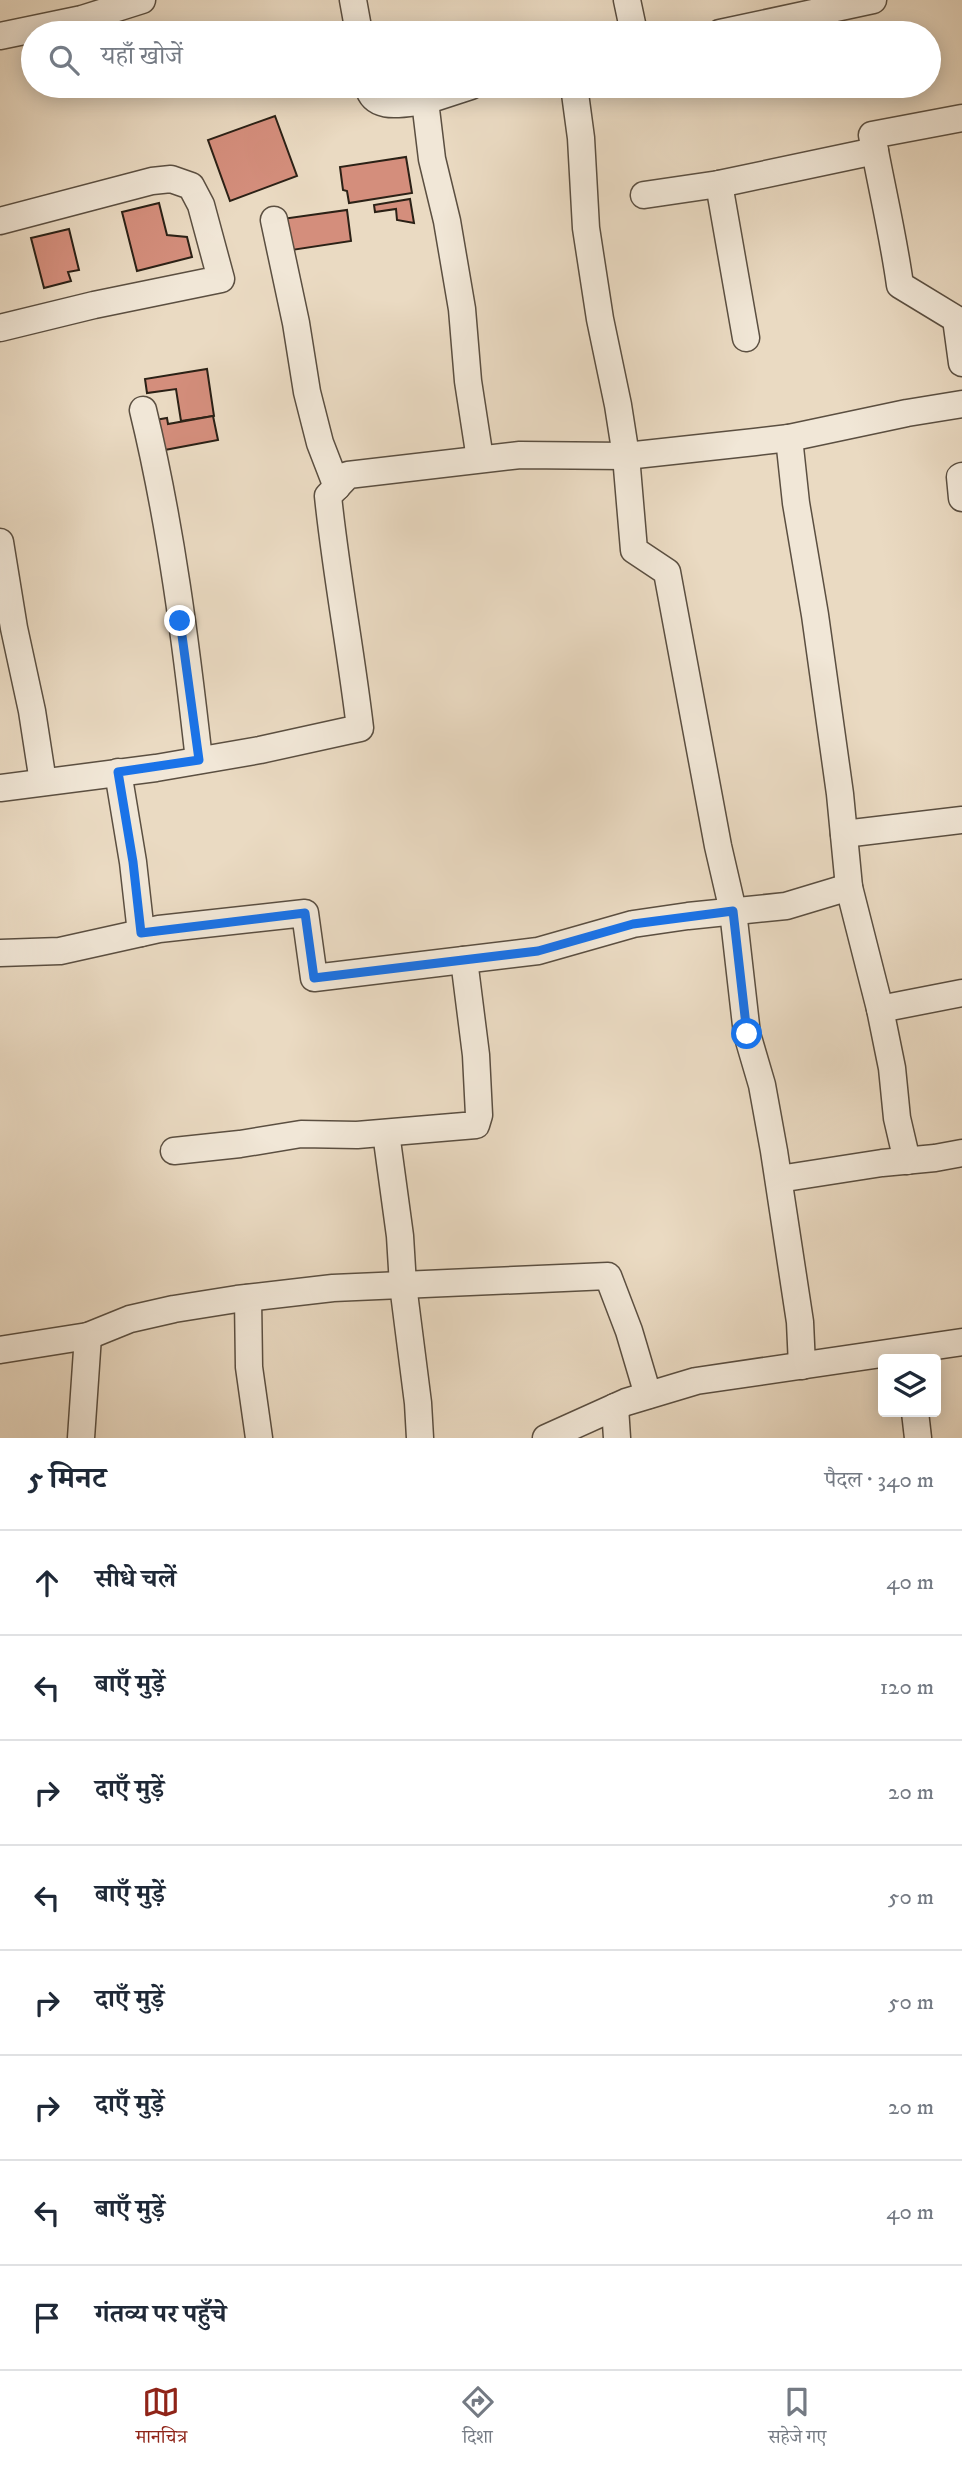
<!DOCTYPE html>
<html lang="hi">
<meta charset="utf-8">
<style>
body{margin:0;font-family:"IM FELL DW Pica","Noto Serif Devanagari",serif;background:#f6f6f7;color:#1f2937}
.controls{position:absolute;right:21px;bottom:21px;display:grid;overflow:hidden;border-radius:7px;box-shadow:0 4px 18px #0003}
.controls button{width:63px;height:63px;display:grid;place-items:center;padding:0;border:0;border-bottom:2px solid #e0e1e3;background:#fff;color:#1f2937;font:35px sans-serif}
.stop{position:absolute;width:21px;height:21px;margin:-16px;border:5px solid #1a73e8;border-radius:50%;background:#fff}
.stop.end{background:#1a73e8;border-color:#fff;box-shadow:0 2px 7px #0008}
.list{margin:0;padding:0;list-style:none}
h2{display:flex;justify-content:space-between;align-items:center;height:91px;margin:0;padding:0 28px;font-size:30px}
h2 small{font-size:23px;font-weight:400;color:#747a83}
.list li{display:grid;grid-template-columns:46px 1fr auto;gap:21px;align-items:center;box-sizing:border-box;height:105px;padding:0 28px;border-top:2px solid #e0e1e3}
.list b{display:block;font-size:26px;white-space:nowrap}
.list em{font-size:23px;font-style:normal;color:#747a83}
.icon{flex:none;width:38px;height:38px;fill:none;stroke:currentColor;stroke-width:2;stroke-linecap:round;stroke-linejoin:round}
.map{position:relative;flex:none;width:962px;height:1438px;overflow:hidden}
.search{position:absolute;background:#fff;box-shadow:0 4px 18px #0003;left:21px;right:21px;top:21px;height:77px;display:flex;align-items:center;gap:18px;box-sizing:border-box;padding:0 24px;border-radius:38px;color:#747a83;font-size:26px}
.sheet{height:931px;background:#fff}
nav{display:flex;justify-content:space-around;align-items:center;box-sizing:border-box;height:98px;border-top:2px solid #e0e1e3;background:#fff;font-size:19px;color:#747a83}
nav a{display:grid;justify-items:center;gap:4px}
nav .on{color:#8f2418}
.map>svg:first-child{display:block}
.building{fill:#d48e7c;stroke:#2b2116;stroke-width:2}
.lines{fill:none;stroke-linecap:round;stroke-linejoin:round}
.street-casing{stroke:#5b4f41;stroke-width:29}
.street{stroke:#f1e7d7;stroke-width:26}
.route{stroke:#1a73e8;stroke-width:9}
</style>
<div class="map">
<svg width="962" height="1438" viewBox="0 0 962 1438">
<rect width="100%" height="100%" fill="#eadac2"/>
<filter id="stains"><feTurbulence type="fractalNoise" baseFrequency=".00286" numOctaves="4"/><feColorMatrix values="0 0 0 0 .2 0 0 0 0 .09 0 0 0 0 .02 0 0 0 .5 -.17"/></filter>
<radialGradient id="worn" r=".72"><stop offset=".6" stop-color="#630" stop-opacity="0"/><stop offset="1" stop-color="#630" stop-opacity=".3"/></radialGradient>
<!-- building -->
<g class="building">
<path d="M275,116L297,176L230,201L208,140Z"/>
<path d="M406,157L412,193L349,203L347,191L343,190L340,167Z"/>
<path d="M410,199L414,223L397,220L396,209L375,212L374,205Z"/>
<path d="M159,203L167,235L187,237L192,257L137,271L122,212Z"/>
<path d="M347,210L351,241L292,250L282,219Z"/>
<path d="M69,229L79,270L68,272L71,281L44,288L31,238Z"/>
<path d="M207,369L214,416L181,421L176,389L147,393L145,379Z"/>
<path d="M213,416L218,440L154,452L149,421L167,418L168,424Z"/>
</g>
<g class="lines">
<!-- street casing -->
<g class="street-casing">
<g id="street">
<path d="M353,0L359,33"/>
<path d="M627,0L634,33"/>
<path d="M720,33L873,0"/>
<path d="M0,36L82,19L142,0"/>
<path d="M368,86C374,112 404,103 425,101"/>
<path d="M471,86L425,101L432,159L447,221L462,309L468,381L480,459"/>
<path d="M574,86L581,138L586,228L600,319L618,405L626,456L634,550L667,572L718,846L733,911L747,1034L762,1085L774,1151L800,1322L802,1366"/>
<path d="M962,118L872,135C881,185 893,234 900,285L956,319L962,363"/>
<path d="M719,184L746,338"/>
<path d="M644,195L719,184L875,151"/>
<path d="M274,220L296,323L307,392L320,443L337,487"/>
<path d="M0,221L152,181L171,179L191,186L201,205L221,279L94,305L0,328"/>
<path d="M143,410C171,525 186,644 199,760"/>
<path d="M789,438L796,503L815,615L840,794L849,887"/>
<path d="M962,476L960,477L962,498"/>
<path d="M0,542L14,628L32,711L43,782"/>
<path d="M118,772L133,862L141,933"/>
<path d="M0,788L156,768L260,750L360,728C351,651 336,574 328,496L348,475L520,455L626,456L755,442L789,438L907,413L962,404"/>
<path d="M844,834L962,820"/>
<path d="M0,953L60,951L159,929L305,913L314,978L538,951L633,924L688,916L786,906L849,887L880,1009L892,1068L897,1118L907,1161"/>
<path d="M880,1009L962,993"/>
<path d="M386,1133L400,1236L403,1285L418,1403L420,1438"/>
<path d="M174,1151L240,1144L301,1134L357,1135L476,1125L479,1115L476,1055L464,960"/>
<path d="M779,1179L882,1163L935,1158L962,1153"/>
<path d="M248,1298L249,1367L259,1438"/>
<path d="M0,1350L88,1336L130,1319L174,1309L237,1299L333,1288L608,1276L629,1331L648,1395"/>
<path d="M615,1407L617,1438"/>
<path d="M915,1412L918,1438"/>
<path d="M81,1438L88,1336"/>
<path d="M546,1438L626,1402L696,1381L962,1342"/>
</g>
</g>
<!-- street -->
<use href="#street" class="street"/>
</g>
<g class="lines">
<!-- route -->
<path class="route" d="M180,621L199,760L118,772L133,862L141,933L305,913L314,978L538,951L633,924L733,911L747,1034"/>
</g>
<rect width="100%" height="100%" filter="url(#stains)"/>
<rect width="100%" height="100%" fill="url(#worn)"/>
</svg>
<div class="controls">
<button><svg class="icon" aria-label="layers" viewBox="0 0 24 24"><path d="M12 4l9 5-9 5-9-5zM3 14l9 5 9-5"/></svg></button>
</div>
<div class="stop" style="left:747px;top:1034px"></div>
<div class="stop end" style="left:180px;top:621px"></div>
<div class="search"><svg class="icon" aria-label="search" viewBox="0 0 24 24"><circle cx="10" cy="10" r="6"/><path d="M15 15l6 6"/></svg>यहाँ खोजें</div>
</div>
<section class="sheet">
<h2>5 मिनट<small>पैदल · 340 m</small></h2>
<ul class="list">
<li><svg class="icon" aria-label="ahead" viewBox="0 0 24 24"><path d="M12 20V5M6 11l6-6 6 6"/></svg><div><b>सीधे चलें</b></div><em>40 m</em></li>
<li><svg class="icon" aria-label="left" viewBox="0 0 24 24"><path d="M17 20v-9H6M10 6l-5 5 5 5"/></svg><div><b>बाएँ मुड़ें</b></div><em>120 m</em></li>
<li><svg class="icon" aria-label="right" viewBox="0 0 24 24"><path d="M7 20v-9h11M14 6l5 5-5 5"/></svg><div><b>दाएँ मुड़ें</b></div><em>20 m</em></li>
<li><svg class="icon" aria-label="left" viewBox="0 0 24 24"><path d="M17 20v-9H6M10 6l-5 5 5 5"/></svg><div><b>बाएँ मुड़ें</b></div><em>50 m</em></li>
<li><svg class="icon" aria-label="right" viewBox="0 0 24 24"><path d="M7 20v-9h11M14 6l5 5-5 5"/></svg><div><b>दाएँ मुड़ें</b></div><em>50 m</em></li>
<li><svg class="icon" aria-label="right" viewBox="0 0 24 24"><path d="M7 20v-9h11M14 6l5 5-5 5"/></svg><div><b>दाएँ मुड़ें</b></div><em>20 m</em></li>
<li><svg class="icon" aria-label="left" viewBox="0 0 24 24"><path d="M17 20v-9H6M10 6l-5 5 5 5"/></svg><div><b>बाएँ मुड़ें</b></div><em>40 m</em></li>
<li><svg class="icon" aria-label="arrive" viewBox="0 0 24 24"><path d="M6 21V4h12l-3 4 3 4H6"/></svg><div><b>गंतव्य पर पहुँचे</b></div></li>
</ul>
</section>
<nav>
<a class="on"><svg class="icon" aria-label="map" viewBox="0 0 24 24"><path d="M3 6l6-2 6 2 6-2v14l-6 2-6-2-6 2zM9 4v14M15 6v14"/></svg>मानचित्र</a>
<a><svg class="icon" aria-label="directions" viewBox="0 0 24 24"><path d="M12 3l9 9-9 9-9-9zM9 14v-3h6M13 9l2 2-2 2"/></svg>दिशा</a>
<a><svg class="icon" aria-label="saved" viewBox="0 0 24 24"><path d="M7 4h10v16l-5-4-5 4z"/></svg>सहेजे गए</a>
</nav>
